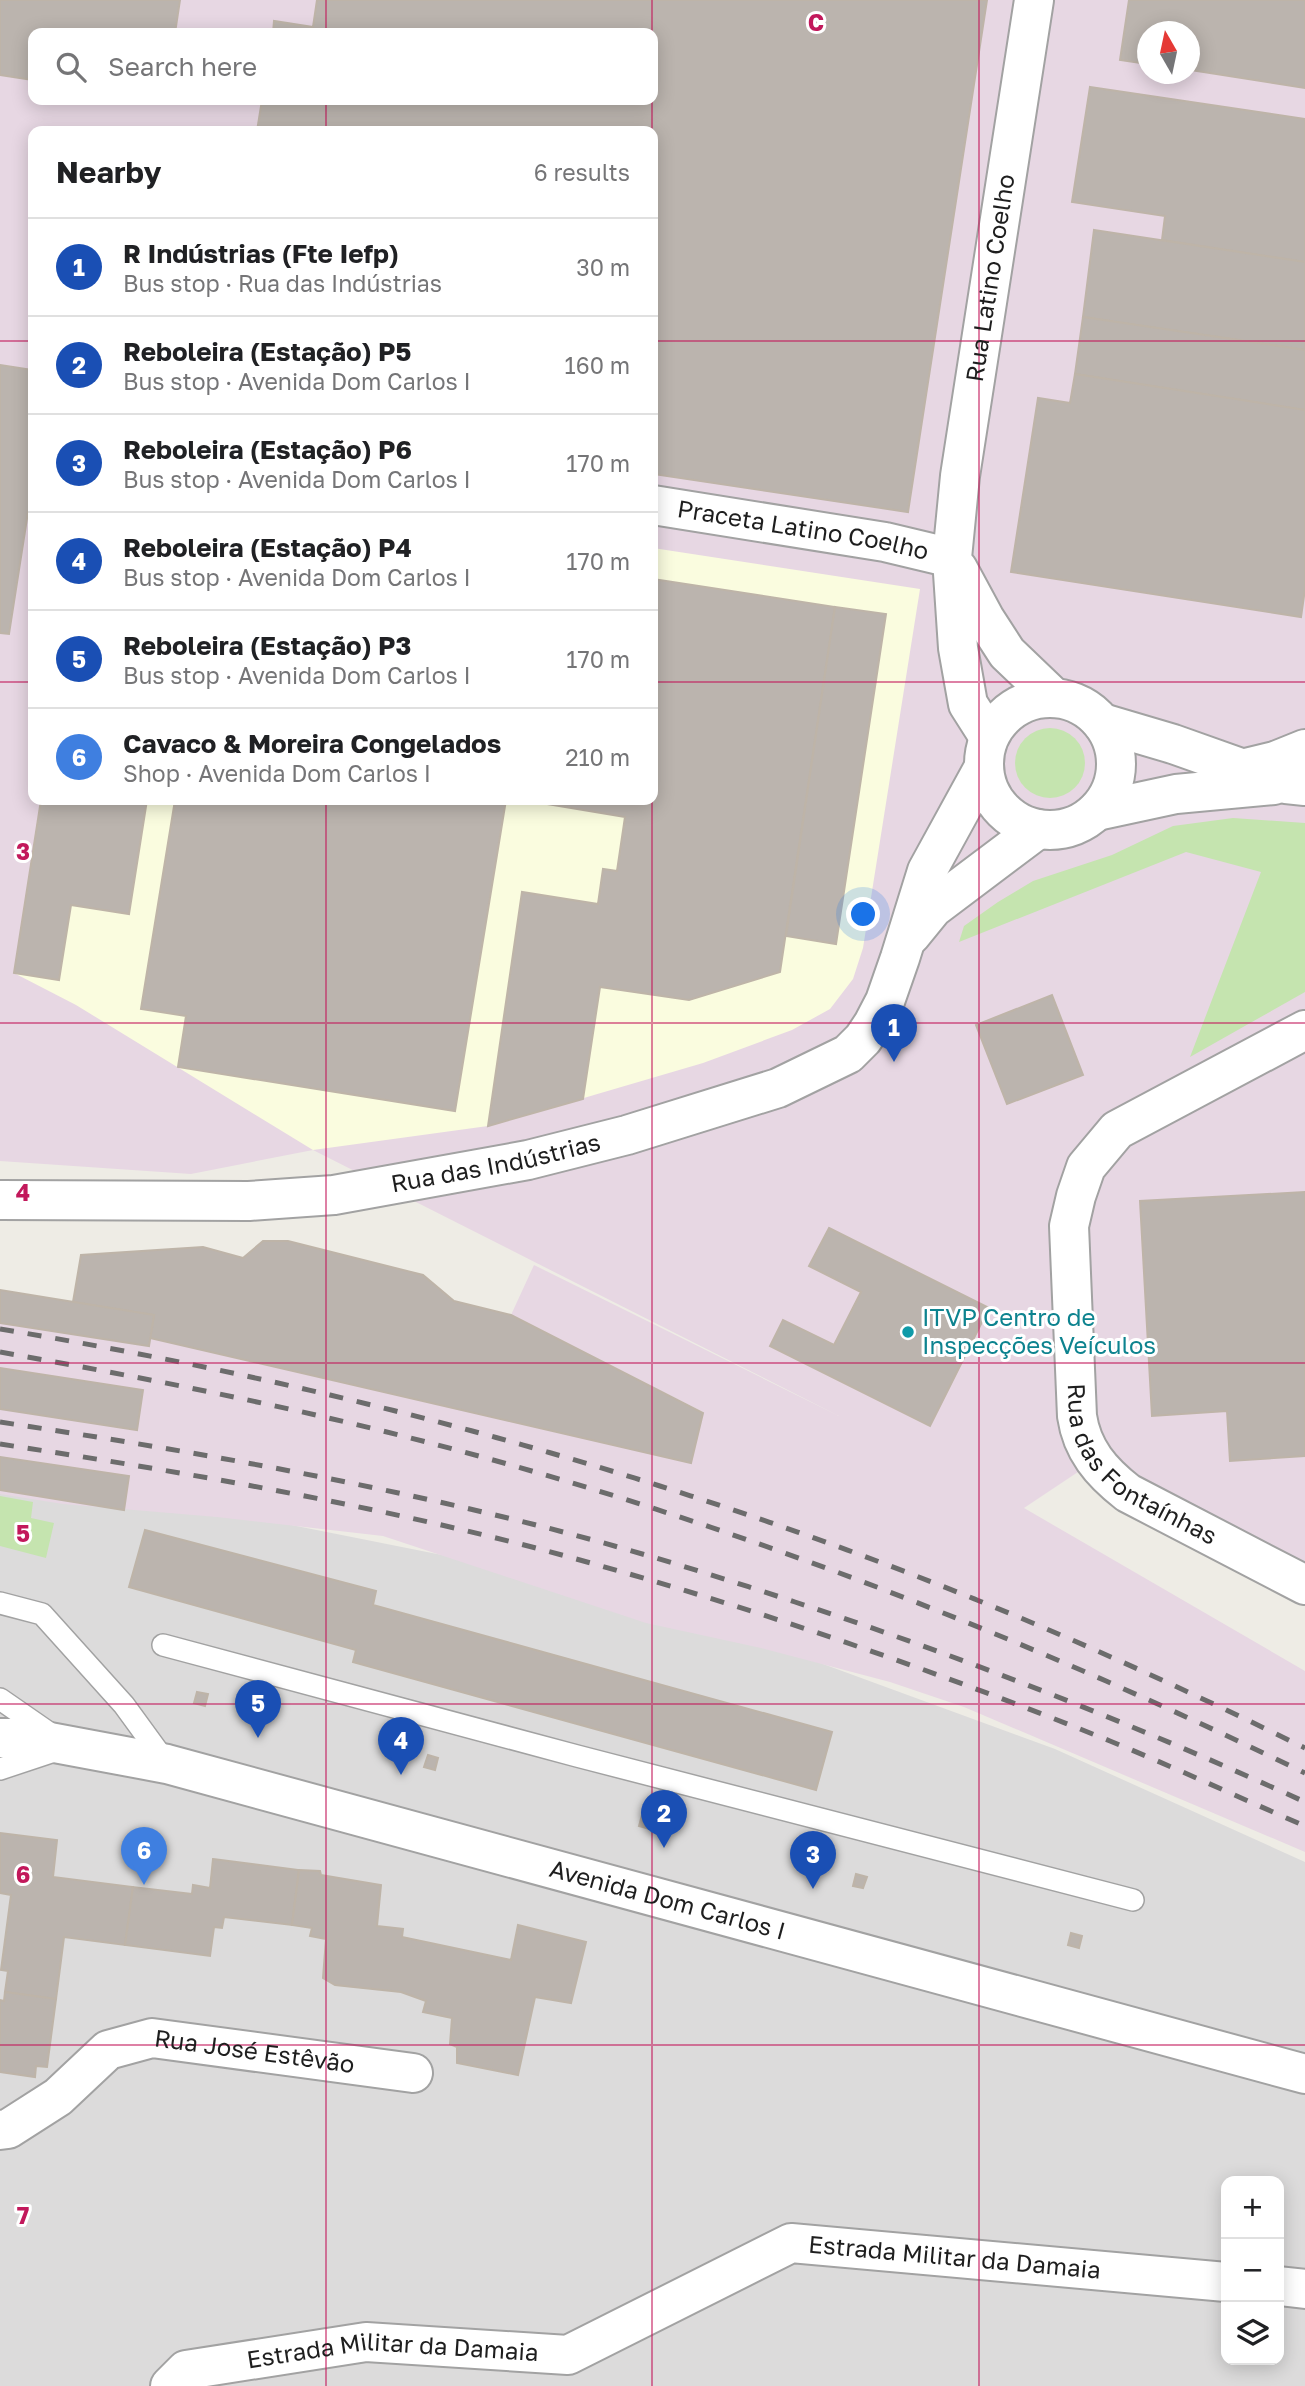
<!DOCTYPE html>
<meta charset="utf-8">
<style>
body{margin:0;font-family:"Golos Text",sans-serif;background:#f6f6f6;color:#202124}
.controls{position:absolute;right:21px;bottom:21px;display:grid;overflow:hidden;border-radius:14px;box-shadow:0 4px 18px #0003}
.controls button{width:63px;height:63px;display:grid;place-items:center;padding:0;border:0;border-bottom:2px solid #e0e0e0;background:#fff;color:#202124;font:35px sans-serif}
.compass{position:absolute;left:1137px;top:21px;width:63px;height:63px;border-radius:50%;background:#fff;box-shadow:0 4px 18px #0003;rotate:351deg}
.you{position:absolute;left:864px;top:915px;width:24px;height:24px;margin:-18px;border:5px solid #fff;border-radius:50%;background:#1a73e8;box-shadow:0 0 0 10px #1a73e833}
.badge{display:grid;place-items:center;width:46px;height:46px;border-radius:50%;background:#bc1e10;color:#fff;font-size:23px;font-weight:700}
.pin{position:absolute;translate:-50% -58px;filter:drop-shadow(0 2px 4px #0008)}
.pin::after{content:'';position:absolute;top:37px;width:24px;height:21px;background:inherit;clip-path:polygon(0 0,100% 0,50% 100%)}
.list{margin:0;padding:0;list-style:none}
h2{display:flex;justify-content:space-between;align-items:center;height:91px;margin:0;padding:0 28px;font-size:30px}
h2 small{font-size:23px;font-weight:400;color:#757577}
.list li{display:grid;grid-template-columns:46px 1fr auto;gap:21px;align-items:center;box-sizing:border-box;height:98px;padding:0 28px;border-top:2px solid #e0e0e0}
.list b{display:block;font-size:26px;white-space:nowrap}
.list p{margin:0;font-size:23px;white-space:nowrap;color:#757577}
.list em{font-size:23px;font-style:normal;color:#757577}
.icon{flex:none;width:38px;height:38px;fill:none;stroke:currentColor;stroke-width:2;stroke-linecap:round;stroke-linejoin:round}
.map{position:relative;flex:none;width:1305px;height:2386px;overflow:hidden}
.search{position:absolute;background:#fff;box-shadow:0 4px 18px #0003;left:28px;top:28px;width:630px;height:77px;display:flex;align-items:center;gap:18px;box-sizing:border-box;padding:0 24px;border-radius:14px;color:#757577;font-size:26px}
.panel{position:absolute;background:#fff;box-shadow:0 4px 18px #0003;left:28px;top:126px;width:630px;height:679px;border-radius:14px}
.map>svg:first-child{display:block}
.residential{fill:#dcdbdb;fill-rule:evenodd}
.industrial{fill:#e7d7e3;fill-rule:evenodd}
.education{fill:#fafcdf}
.grass{fill:#c5e4af}
.building{fill:#bbb4ae;stroke:#beb4a8;stroke-width:2}
.lines{fill:none;stroke-linecap:round;stroke-linejoin:round}
.service-casing{stroke:#a2a2a2;stroke-width:24}
.minor-casing{stroke:#a2a2a2;stroke-width:42}
.tertiary-casing{stroke:#a2a2a2;stroke-width:42}
.service{stroke:#fff;stroke-width:21}
.minor{stroke:#fff;stroke-width:38}
.tertiary{stroke:#fff;stroke-width:38}
.rail{stroke:#6c6c6c;stroke-width:5;stroke-dasharray:14 14;stroke-linecap:butt}
.grid{fill:none;stroke:#c2185b;stroke-width:2;stroke-opacity:0.55}
.culture-dot{fill:#0f9aa8;stroke:#fff;stroke-width:2.5}
.labels{text-anchor:middle;stroke-width:6;stroke-linejoin:round;paint-order:stroke}
.street-label{font-size:24px;fill:#1e1e1e;stroke:#fff}
.culture-label{font-size:24px;fill:#0d838f;stroke:#fff;text-anchor:start}
.grid-label{font-size:23px;text-anchor:middle;font-weight:bold;fill:#c2185b;stroke:#fff;stroke-width:6;stroke-linejoin:round;paint-order:stroke}
</style>
<div class="map">
<svg width="1305" height="2386" viewBox="0 0 1305 2386">
<rect width="100%" height="100%" fill="#eeece5"/>
<!-- residential -->
<path class="residential" d="M0,1474L161,1499L447,1556L774,1646L1055,1749L1305,1862V2386H0ZM1226,2181H1279V2360H1226Z"/>
<!-- industrial -->
<path class="industrial" d="M0,0H1305V1569L1093,1462L1024,1508L1305,1671V1852L964,1707L890,1682L761,1648L646,1623L383,1536L217,1517L63,1504L0,1494V1290L154,1315L151,1338L691,1463L703,1412L511,1315L534,1265L839,1416L313,1150L191,1174L0,1161ZM1148,32H1190V74H1148ZM33,33H653V100H33ZM33,131H653V800H33Z"/>
<!-- education -->
<path class="education" d="M653,548L920,589L863,948L853,979L830,1009L792,1030L703,1063L488,1126L313,1150L76,1005L14,973L41,800H653Z"/>
<!-- grass -->
<g class="grass">
<circle cx="1050" cy="763" r="35"/>
<path d="M1233,818L1305,823V992L1190,1057L1261,872L1186,852L959,942L964,926L998,902L1033,881L1112,855L1173,826Z"/>
<path d="M0,1496L33,1502L31,1518L54,1523L46,1558L0,1546Z"/>
</g>
<!-- building -->
<g class="building">
<path d="M0,0H180L175,33H33V80L0,75Z"/>
<path d="M317,0H987L908,512L653,474V131H257L262,100H653V33H273L274,21L313,27Z"/>
<path d="M1129,0H1305V88L1190,70V32H1148V64L1120,60Z"/>
<path d="M1090,87L1305,119V262L1162,240L1165,216L1072,202Z"/>
<path d="M1094,230L1305,262V350L1083,317Z"/>
<path d="M1083,317L1305,350V410L1075,374Z"/>
<path d="M0,365L33,370V513L28,512L9,634L0,633Z"/>
<path d="M1075,374L1305,410V589L1301,617L1011,572L1038,398L1070,403Z"/>
<path d="M653,579L835,607L780,972L689,1000L600,987L583,1099L488,1126L522,892L598,904L603,869L617,871L625,817L535,802L536,800H653Z"/>
<path d="M835,607L886,614L836,944L786,936Z"/>
<path d="M41,800H147L129,914L71,905L59,980L14,973Z"/>
<path d="M175,800H506L455,1111L178,1067L186,1016L141,1009Z"/>
<path d="M1052,995L1083,1075L1007,1104L976,1025Z"/>
<path d="M1305,1192V1456L1230,1461L1227,1411L1152,1416L1140,1201Z"/>
<path d="M829,1228L989,1308L930,1426L770,1346L783,1320L834,1345L861,1292L809,1266Z"/>
<path d="M263,1241H288L423,1275L454,1301L511,1315L703,1413L691,1463L150,1338L154,1315L73,1302L81,1255L203,1247L243,1258Z"/>
<path d="M0,1290L154,1315L149,1346L0,1323Z"/>
<path d="M0,1368L143,1390L137,1430L0,1409Z"/>
<path d="M0,1457L129,1476L124,1510L0,1490Z"/>
<path d="M145,1530L376,1591L373,1605L832,1732L816,1790L353,1662L356,1650L129,1587Z"/>
<path d="M197,1692L208,1694L205,1706L194,1703Z"/>
<path d="M428,1755L438,1758L435,1770L424,1767Z"/>
<path d="M642,1815L653,1817L650,1829L639,1826Z"/>
<path d="M0,1833L57,1840L53,1877L133,1887L125,1945L64,1937L56,1999L5,1992L8,1971L1,1970L11,1895L0,1893Z"/>
<path d="M213,1859L299,1870L292,1925L224,1917L222,1928L214,1927L210,1956L125,1945L133,1887L192,1894L193,1885L210,1888Z"/>
<path d="M299,1870L320,1871L321,1875L381,1885L377,1926L403,1929L402,1937L511,1960L518,1925L586,1942L571,2003L535,1997L518,2075L457,2063V2047L450,2044L452,2018L423,2012L426,2001L401,1992L335,1985L323,1978L326,1939L310,1936L312,1928L292,1925Z"/>
<path d="M856,1874L867,1877L863,1888L853,1886Z"/>
<path d="M1071,1933L1082,1936L1079,1948L1068,1945Z"/>
<path d="M5,1992L56,1999L47,2067L36,2066L35,2077L0,2072V2000L4,2001Z"/>
</g>
<g class="lines">
<!-- service casing -->
<g class="service-casing">
<g id="service">
<path d="M0,1603L42,1614L124,1705L167,1764"/>
<path d="M163,1645L577,1756L1133,1900"/>
<path d="M0,1699L52,1735"/>
<path d="M0,1769L60,1749"/>
</g>
</g>
<!-- minor casing -->
<g class="minor-casing">
<g id="minor">
<path id="s1" d="M653,505L885,542L952,558"/>
<path d="M958,569L985,619L1007,653L1054,698"/>
<circle cx="1050" cy="764" r="66"/>
<path d="M1102,723L1173,744L1286,784L1305,786"/>
<path id="s2" d="M989,737L968,704L958,648L952,558L960,476L1034,0"/>
<path d="M1242,769L1275,761L1305,749"/>
<path d="M1097,811L1176,794L1274,785"/>
<path d="M911,935L933,908L1038,829"/>
<path id="s3" d="M1305,1030L1117,1130L1086,1167L1076,1196L1069,1226L1077,1416C1082,1450 1101,1472 1128,1493L1305,1585"/>
<path id="s4" d="M0,1200L249,1201L334,1195L528,1160L627,1135L778,1088L848,1054L863,1039L873,1024L885,1001L900,958L927,871L984,767"/>
<path id="s5" d="M0,2130L8,2129L58,2097L108,2050L152,2038L413,2073"/>
<path d="M1279,2286L1305,2289"/>
<path id="s6" d="M170,2386L186,2370L366,2342L568,2355L791,2243L1226,2282"/>
</g>
</g>
<!-- tertiary casing -->
<g class="tertiary-casing">
<g id="tertiary">
<path id="s7" d="M0,1738H28L167,1764L1305,2074"/>
</g>
</g>
<!-- service -->
<use href="#service" class="service"/>
<!-- minor -->
<use href="#minor" class="minor"/>
<!-- tertiary -->
<use href="#tertiary" class="tertiary"/>
<!-- rail -->
<g class="rail">
<path d="M0,1329C334,1384 663,1473 977,1600C1088,1645 1197,1695 1305,1748"/>
<path d="M0,1352C152,1379 303,1409 453,1449C747,1528 1031,1640 1305,1773"/>
<path d="M0,1422C179,1449 356,1480 532,1524C620,1546 708,1573 795,1602C969,1659 1138,1726 1305,1802"/>
<path d="M0,1444C178,1471 357,1502 532,1547C728,1599 922,1665 1110,1741C1176,1768 1240,1798 1305,1826"/>
</g>
</g>
<!-- grid -->
<path class="grid" d="M326,0V33M652,0V33M979,0V2386M326,100V131M652,100V131M0,341H33M653,341H1305M0,682H33M653,682H1305M326,800V2386M652,800V2386M0,1023H1305M0,1363H1305M0,1704H1305M0,2045H1305"/>
<!-- markers -->
<circle class="culture-dot" cx="908" cy="1332" r="7"/>
<g class="labels">
<!-- street labels -->
<g class="street-label">
<text dy="8" stroke="none"><textPath href="#s2" startOffset="469">Rua Latino Coelho</textPath></text>
<text dy="8" stroke="none"><textPath href="#s1" startOffset="152">Praceta Latino Coelho</textPath></text>
<text dy="8" stroke="none"><textPath href="#s4" startOffset="499">Rua das Indústrias</textPath></text>
<text dy="8" stroke="none"><textPath href="#s3" startOffset="593">Rua das Fontaínhas</textPath></text>
<text dy="8" stroke="none"><textPath href="#s7" startOffset="688">Avenida Dom Carlos I</textPath></text>
<text dy="8" stroke="none"><textPath href="#s5" startOffset="285">Rua José Estêvão</textPath></text>
<text dy="8" stroke="none"><textPath href="#s6" startOffset="821">Estrada Militar da Damaia</textPath></text>
<text dy="8" stroke="none"><textPath href="#s6" startOffset="231">Estrada Militar da Damaia</textPath></text>
</g>
<!-- culture labels -->
<g class="culture-label">
<text x="922" y="1326">ITVP Centro de<tspan x="922" dy="28">Inspecções Veículos</tspan></text>
</g>
</g>
<g class="grid-label">
<text x="816" y="31">C</text>
<text x="23" y="860">3</text>
<text x="23" y="1201">4</text>
<text x="23" y="1542">5</text>
<text x="23" y="1883">6</text>
<text x="23" y="2224">7</text>
</g>
</svg>
<div class="controls">
<button>+</button>
<button>−</button>
<button><svg class="icon" aria-label="layers" viewBox="0 0 24 24"><path d="M12 4l9 5-9 5-9-5zM3 14l9 5 9-5"/></svg></button>
</div>
<svg class="compass" viewBox="-18 -18 36 36"><path d="M0-13l5 13h-10z" fill="#e53935"/><path d="M0 13l5-13h-10z" fill="#757577"/></svg>
<div class="you"></div>
<div class="pin badge" style="left:894px;top:1062px;background:#1a4fb4">1</div>
<div class="pin badge" style="left:664px;top:1848px;background:#1a4fb4">2</div>
<div class="pin badge" style="left:813px;top:1889px;background:#1a4fb4">3</div>
<div class="pin badge" style="left:401px;top:1775px;background:#1a4fb4">4</div>
<div class="pin badge" style="left:258px;top:1738px;background:#1a4fb4">5</div>
<div class="pin badge" style="left:144px;top:1885px;background:#3f7fe0">6</div>
<div class="search"><svg class="icon" aria-label="search" viewBox="0 0 24 24"><circle cx="10" cy="10" r="6"/><path d="M15 15l6 6"/></svg>Search here</div>
<section class="panel">
<h2>Nearby<small>6 results</small></h2>
<ul class="list">
<li><span class="badge" style="background:#1a4fb4">1</span><div><b>R Indústrias (Fte Iefp)</b><p>Bus stop · Rua das Indústrias</p></div><em>30 m</em></li>
<li><span class="badge" style="background:#1a4fb4">2</span><div><b>Reboleira (Estação) P5</b><p>Bus stop · Avenida Dom Carlos I</p></div><em>160 m</em></li>
<li><span class="badge" style="background:#1a4fb4">3</span><div><b>Reboleira (Estação) P6</b><p>Bus stop · Avenida Dom Carlos I</p></div><em>170 m</em></li>
<li><span class="badge" style="background:#1a4fb4">4</span><div><b>Reboleira (Estação) P4</b><p>Bus stop · Avenida Dom Carlos I</p></div><em>170 m</em></li>
<li><span class="badge" style="background:#1a4fb4">5</span><div><b>Reboleira (Estação) P3</b><p>Bus stop · Avenida Dom Carlos I</p></div><em>170 m</em></li>
<li><span class="badge" style="background:#3f7fe0">6</span><div><b>Cavaco &amp; Moreira Congelados</b><p>Shop · Avenida Dom Carlos I</p></div><em>210 m</em></li>
</ul>
</section>
</div>
